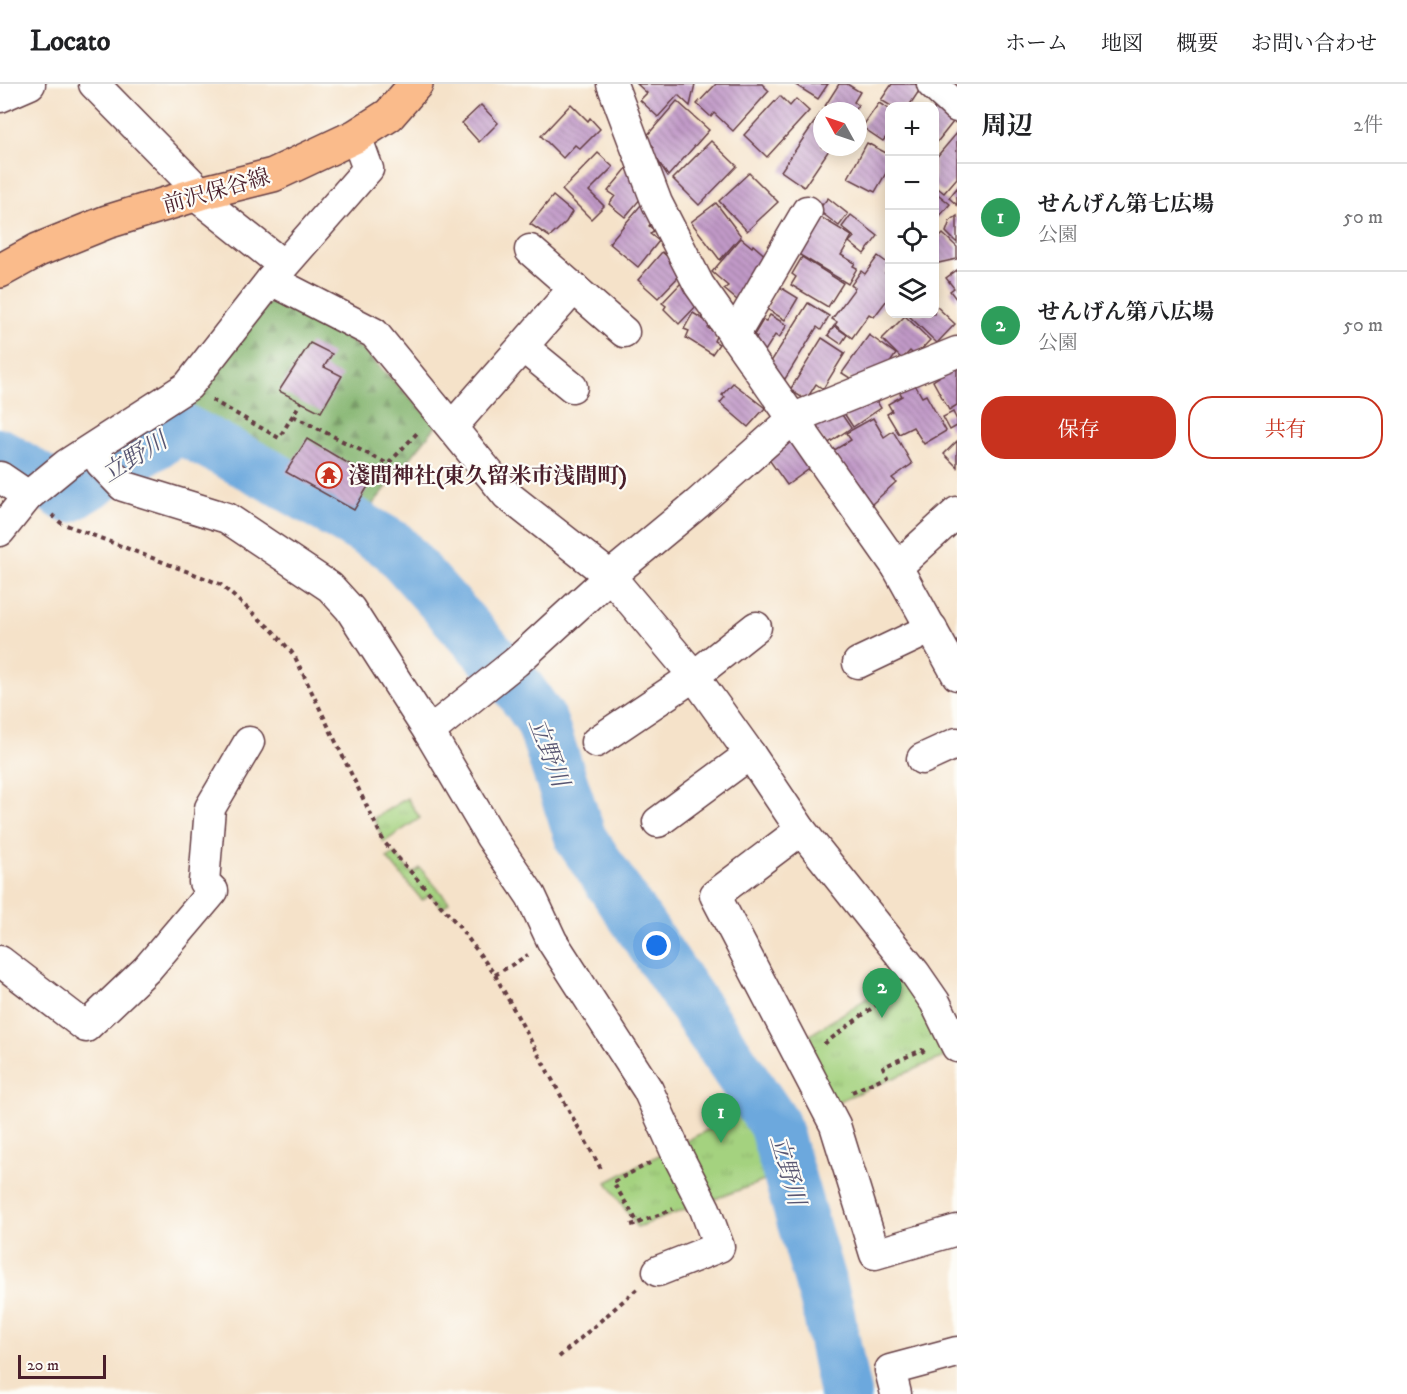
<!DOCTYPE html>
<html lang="ja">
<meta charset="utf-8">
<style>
body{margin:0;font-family:"IM FELL DW Pica","Noto Serif JP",serif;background:#f2f2f2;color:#202124}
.controls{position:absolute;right:18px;top:18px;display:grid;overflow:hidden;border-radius:12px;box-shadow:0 3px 15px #0003}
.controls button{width:54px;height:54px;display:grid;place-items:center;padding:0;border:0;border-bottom:2px solid #e0e0e0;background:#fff;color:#202124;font:30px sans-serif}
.compass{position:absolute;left:813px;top:18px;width:54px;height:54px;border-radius:50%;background:#fff;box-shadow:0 3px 15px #0003;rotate:310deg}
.scale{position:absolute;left:18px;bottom:15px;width:88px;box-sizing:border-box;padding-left:6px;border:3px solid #4a1f2b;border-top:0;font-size:16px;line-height:21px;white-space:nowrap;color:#4a1f2b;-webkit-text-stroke:4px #fdfcf7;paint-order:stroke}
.you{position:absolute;left:657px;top:862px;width:21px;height:21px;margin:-15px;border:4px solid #fff;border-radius:50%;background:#1a73e8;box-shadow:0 0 0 9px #1a73e833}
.badge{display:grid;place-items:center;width:39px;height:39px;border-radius:50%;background:#c8321e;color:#fff;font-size:20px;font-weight:700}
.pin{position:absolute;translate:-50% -50px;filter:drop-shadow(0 2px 3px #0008)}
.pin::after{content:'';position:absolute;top:32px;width:21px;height:18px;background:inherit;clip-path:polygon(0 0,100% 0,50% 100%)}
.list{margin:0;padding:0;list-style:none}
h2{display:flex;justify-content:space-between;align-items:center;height:78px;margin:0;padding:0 24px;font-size:26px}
h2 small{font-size:20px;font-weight:400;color:#757577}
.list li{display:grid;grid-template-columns:39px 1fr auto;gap:18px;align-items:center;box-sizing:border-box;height:108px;padding:0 24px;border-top:2px solid #e0e0e0}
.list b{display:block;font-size:22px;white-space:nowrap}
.list p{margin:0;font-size:20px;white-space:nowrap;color:#757577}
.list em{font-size:20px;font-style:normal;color:#757577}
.actions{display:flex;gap:12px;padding:18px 24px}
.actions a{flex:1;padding:14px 0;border:2px solid #c8321e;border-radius:24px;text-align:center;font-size:21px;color:#c8321e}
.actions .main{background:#c8321e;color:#fff}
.icon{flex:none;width:33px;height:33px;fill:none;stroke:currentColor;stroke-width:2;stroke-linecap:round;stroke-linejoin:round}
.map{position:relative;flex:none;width:957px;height:1310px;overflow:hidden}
header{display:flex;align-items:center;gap:36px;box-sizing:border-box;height:84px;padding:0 30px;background:#fff;border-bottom:2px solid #e0e0e0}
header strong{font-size:28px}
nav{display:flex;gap:33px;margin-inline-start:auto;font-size:21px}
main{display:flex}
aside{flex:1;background:#fff}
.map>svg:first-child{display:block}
.forest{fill:url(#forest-firs);stroke:#666a4c;stroke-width:1.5}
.park{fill:url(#park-tufts);stroke:#777855;stroke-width:1.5}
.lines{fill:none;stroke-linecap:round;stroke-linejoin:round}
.river{stroke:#6ca8dd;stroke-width:52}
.building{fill:url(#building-back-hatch)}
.minor-casing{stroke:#643c43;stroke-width:33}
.major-casing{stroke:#643c43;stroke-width:36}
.path{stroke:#643c43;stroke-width:4;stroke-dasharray:4.5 4.5;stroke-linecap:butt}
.minor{stroke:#fff;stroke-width:30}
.major{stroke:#fabb8b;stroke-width:33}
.labels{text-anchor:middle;stroke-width:4.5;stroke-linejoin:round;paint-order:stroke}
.street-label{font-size:22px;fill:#4a1f2b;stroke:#fdfcf7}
.poi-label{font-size:22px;font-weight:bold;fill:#4a1f2b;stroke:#fdfcf7;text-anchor:start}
.water-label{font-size:24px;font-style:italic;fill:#585672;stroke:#fdfcf7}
</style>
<header>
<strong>Locato</strong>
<nav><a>ホーム</a><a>地図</a><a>概要</a><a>お問い合わせ</a></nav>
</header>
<main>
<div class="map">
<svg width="957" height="1310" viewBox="0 0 957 1310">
<defs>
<pattern id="forest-firs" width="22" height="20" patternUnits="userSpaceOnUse" patternTransform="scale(1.5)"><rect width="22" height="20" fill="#83b46e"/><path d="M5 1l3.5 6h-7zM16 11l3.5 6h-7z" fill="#6d925b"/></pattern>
<pattern id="park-tufts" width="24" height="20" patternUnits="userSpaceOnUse" patternTransform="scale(1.5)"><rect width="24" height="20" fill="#a4d27f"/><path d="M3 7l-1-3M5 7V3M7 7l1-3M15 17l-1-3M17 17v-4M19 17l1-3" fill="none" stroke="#8fb46e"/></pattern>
<pattern id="building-back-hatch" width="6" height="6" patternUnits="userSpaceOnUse" patternTransform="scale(1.5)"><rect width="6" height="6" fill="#c19ac8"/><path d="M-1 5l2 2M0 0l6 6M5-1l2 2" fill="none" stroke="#9f7da3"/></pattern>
</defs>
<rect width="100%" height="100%" fill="#fdfcf7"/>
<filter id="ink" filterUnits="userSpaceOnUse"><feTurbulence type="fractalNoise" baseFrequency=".0167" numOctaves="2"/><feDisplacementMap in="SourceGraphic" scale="12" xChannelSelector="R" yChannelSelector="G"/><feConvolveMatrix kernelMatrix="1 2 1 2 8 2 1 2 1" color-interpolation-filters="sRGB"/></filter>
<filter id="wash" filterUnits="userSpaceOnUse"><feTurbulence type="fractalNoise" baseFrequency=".008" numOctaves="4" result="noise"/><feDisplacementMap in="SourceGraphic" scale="24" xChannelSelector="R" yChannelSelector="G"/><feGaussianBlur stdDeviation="1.35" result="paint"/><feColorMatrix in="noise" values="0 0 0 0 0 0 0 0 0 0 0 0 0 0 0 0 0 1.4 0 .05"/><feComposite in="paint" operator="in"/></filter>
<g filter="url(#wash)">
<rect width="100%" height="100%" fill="#f5e2c9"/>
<!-- forest -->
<path class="forest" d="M286,215L362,265L437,341L364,431L169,329L194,312L224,280L268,219Z"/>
<!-- park -->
<g class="park">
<path d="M407,714L420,734L384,758L374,734Z"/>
<path d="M395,770L412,790L420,784L449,818L442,824L430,810L422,816L387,774Z"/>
<path d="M900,893L913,910L951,970L829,1021L799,958Z"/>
<path d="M746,1026L775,1093L637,1143L607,1098Z"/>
</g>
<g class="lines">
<!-- river -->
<path class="river" d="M0,370L68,413L180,344L275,394L393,462L512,595L541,636L581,755L774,1040L827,1221L845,1310"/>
</g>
<g id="blocks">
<!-- building -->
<g class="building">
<path d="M637,0H695L690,22L678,11L658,33L640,16L647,9Z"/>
<path d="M716,0H762L769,7L733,47L714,29L711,33L697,20Z"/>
<path d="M794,0H828L818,15Z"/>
<path d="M839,0H847L860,8L854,18L858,21L854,27H833L825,22Z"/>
<path d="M892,0H915L921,4L909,22H891L881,16Z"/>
<path d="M780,12L790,22L796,15L809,27L767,73L744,51Z"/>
<path d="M677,17L709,46L668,92L651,66L654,63L645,54Z"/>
<path d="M879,19L890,26V48L883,57L862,43Z"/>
<path d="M571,20L588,37L590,34L600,45L580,65L575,61L563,74L541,52Z"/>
<path d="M481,21L498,39L479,58L462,39Z"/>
<path d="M934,23L953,38L934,62Z"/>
<path d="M822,27V63H831L804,103L781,87Z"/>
<path d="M957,49V94L944,109L934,101V76Z"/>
<path d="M711,57L737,82L699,121L673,95Z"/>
<path d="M867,59L890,71V82L875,108L848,94Z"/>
<path d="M598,69L613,83L589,107L604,122L591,135L562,106Z"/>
<path d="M627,84L643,97L648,106L625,133L609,120L615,112L608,107Z"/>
<path d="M749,89L778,118L747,147L719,117Z"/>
<path d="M957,104V121L949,114Z"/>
<path d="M934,107L950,120L938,134L934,131Z"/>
<path d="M553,112L572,128L566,138L550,153L530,140Z"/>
<path d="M828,114L848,130L839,142L818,126Z"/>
<path d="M716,119L741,152L720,176L691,138Z"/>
<path d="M641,121L656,133L649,142L654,146L650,150L659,157L638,183L609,159Z"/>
<path d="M817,131L852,152L841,171L855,179L853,182L857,184L848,200L795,168Z"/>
<path d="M851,131L878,152L864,170L849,158L854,153L842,143Z"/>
<path d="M957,132V159L946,148L950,137Z"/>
<path d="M943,150L957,163V175L934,180V159Z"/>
<path d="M741,154L752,163L753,161L768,174L755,195L737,216L724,205L728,202L712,188Z"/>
<path d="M662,168L684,187L658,214L638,196Z"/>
<path d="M878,172L890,181L885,189L890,192V212L874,233L869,230L852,254L835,241L837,238L832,235L855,204L851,201L861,187L865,190Z"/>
<path d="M802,173L843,199L828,223L791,201L796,193L792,190Z"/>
<path d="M957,186V216L950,207L954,204L946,194Z"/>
<path d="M681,199L700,218L679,240L664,225L666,222L662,219Z"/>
<path d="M780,203L798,214L785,236L767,225Z"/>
<path d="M808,219L829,232L821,246L817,243L785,295L767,284Z"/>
<path d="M934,220L955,240L937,259L907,230H934Z"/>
<path d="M693,229L711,240L708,244L717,250L714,257L719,260L712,270L686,254L689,247L684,245Z"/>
<path d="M770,231L787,241L779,254L775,251L760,275L750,263L757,253L754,251L763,236L766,237Z"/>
<path d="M905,232L930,256L915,272L910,267L902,275L882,255Z"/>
<path d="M834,242L847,251L841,260L828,251Z"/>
<path d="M869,251L896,270L887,283L853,296L842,289Z"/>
<path d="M822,254L845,269L823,305L816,300L806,316L790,306Z"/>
<path d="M310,259L332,270L324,283L342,292L321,328L279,307Z"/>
<path d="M957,279V321L949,326L933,297L939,293L937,291Z"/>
<path d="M733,299L765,324L748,343L720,319L725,313L722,311Z"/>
<path d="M914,299L922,313L926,311L946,347L924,360L913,343L899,350L887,330L892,327L888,320L902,312L899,307Z"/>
<path d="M874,313L881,324L853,343L842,326Z"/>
<path d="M840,328L851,344L827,360L812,342Z"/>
<path d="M953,328L957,336V342L950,346L943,333Z"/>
<path d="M873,334L884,353L893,347L912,380L892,394L896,398L872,420L831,368L851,356L846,349Z"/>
<path d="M789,350L812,383L787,401L765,370Z"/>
<path d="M307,355L373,394L354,426L286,388Z"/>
<path d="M957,357V383L944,370Z"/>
</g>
</g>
</g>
<g filter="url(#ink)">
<use href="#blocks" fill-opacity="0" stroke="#643c43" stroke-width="1.5"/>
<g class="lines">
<!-- minor casing -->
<g class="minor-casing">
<g id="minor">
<path d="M94,0L201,109"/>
<path d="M612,0L657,119L699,201L897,483L957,591"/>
<path d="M932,0L957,23"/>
<path d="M0,13L30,0"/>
<path d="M195,111L283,181"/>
<path d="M530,166L624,248"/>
<path d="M271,196L374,249L507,411L610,492L694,592L750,670L801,746L915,889L935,918L957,963"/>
<path d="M734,252L807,127"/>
<path d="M523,263L572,303"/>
<path d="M452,343L574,204"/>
<path d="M93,364L101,379L123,402L227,434L330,503L350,525L429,648L491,753L531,812L552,857L648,1006L676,1068L705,1125L719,1163L658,1187"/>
<path d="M0,393L28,412"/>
<path d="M0,447L28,412L67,380L188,302L271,196L368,85L356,52"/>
<path d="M897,483L957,428"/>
<path d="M858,579L932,544"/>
<path d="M429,648L516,578L610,492L697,420L794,334L957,268"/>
<path d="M596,658L694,592L756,543"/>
<path d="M922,675L957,659"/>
<path d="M658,738L750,670"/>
<path d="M801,746L715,811L835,1041L875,1170L957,1146"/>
<path d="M0,877L86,943L147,885L213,807L204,798L210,724L249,658"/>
<path d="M896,1310L890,1286L957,1268"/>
</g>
</g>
<!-- major casing -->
<g class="major-casing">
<path id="major" d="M0,187L38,166L107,138L201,109L273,91L356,52L389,31L416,0"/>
</g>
<!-- path -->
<g class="path">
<path d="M212,316L279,354L301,318"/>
<path d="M293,332L388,380L419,347"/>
<path d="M52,431L61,439L220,500L273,547L294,571L384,758L459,842L495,891L601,1085"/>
<path d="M495,891L528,871"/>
<path d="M824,960L892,909"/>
<path d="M852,1008L887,992L883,983L922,966L924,969"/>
<path d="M650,1079L613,1098L638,1139L673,1125"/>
<path d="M631,1141L638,1139"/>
<path d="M559,1273L637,1205"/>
</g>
<!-- minor -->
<use href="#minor" class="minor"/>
<!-- major -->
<use href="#major" class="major"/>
</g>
</g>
<!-- icons -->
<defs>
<g id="temple-ring" transform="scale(1.35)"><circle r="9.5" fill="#fdfcf7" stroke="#c8321e" stroke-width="1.5"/><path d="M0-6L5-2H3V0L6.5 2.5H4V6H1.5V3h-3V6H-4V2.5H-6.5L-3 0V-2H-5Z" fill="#c8321e"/></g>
</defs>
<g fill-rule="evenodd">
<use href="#temple-ring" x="329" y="391"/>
</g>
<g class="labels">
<!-- street labels -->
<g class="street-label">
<text transform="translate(216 106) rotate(-16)" y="8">前沢保谷線</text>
</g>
<!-- poi labels -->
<g class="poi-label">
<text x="348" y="399">淺間神社(東久留米市浅間町)</text>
</g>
<!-- water labels -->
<g class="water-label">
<text transform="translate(134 373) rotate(-32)" y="8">立野川</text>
<text transform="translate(549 668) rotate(69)" y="8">立野川</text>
<text transform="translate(788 1086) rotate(74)" y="8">立野川</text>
</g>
</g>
</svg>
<div class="controls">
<button>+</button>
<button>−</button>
<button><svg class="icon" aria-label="locate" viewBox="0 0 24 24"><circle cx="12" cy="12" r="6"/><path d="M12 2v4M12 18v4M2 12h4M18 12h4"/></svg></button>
<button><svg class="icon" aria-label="layers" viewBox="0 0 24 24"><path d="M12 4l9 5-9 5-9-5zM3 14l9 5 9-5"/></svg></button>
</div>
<svg class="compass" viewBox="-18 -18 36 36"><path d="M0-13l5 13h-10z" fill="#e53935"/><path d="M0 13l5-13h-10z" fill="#757577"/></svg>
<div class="scale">20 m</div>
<div class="you"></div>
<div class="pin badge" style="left:721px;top:1059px;background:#2e9e5b">1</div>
<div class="pin badge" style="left:882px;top:934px;background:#2e9e5b">2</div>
</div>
<aside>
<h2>周辺<small>2件</small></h2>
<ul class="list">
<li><span class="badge" style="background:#2e9e5b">1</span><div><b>せんげん第七広場</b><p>公園</p></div><em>50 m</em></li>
<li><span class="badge" style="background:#2e9e5b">2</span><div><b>せんげん第八広場</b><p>公園</p></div><em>50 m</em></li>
</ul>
<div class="actions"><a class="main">保存</a><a>共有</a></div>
</aside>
</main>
